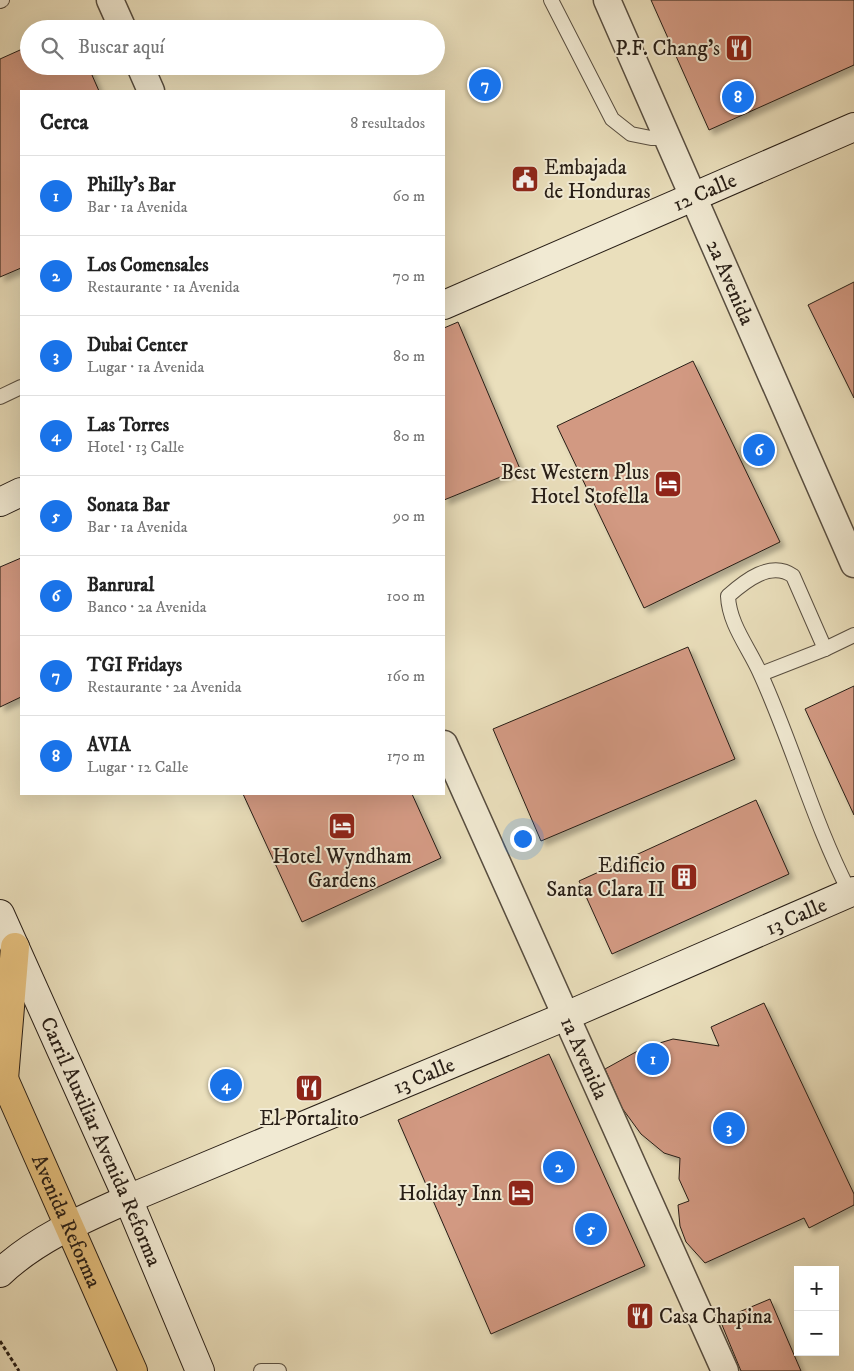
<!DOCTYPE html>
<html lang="es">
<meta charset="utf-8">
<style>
body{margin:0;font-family:"IM FELL DW Pica",serif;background:#f2f2f2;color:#222}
.controls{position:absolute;right:15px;bottom:15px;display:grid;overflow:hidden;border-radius:0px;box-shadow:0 5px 20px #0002}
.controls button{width:45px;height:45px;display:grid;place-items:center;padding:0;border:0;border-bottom:1px solid #e0e0e0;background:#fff;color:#222;font:25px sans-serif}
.you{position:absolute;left:522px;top:838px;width:18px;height:18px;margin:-12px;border:4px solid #fff;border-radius:50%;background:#1a73e8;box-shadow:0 0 0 8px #1a73e833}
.badge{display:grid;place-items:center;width:32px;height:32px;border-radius:50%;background:#1a73e8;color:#fff;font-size:16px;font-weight:700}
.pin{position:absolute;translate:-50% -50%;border:2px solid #fff;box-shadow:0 1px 5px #0006}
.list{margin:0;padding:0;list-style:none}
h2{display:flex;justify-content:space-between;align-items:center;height:65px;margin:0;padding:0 20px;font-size:21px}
h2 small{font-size:16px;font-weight:400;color:#767676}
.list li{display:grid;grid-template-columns:32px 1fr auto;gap:15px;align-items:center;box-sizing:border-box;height:80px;padding:0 20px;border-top:1px solid #e0e0e0}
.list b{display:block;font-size:19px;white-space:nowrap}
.list p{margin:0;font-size:16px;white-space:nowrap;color:#767676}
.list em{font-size:16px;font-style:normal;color:#767676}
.icon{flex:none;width:28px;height:28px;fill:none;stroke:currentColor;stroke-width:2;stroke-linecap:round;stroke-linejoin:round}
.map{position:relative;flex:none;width:854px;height:1371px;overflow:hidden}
.search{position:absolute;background:#fff;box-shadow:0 5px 20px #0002;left:20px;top:20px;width:425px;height:55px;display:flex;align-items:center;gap:12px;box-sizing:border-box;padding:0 18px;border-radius:28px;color:#767676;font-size:19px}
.panel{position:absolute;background:#fff;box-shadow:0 5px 20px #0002;left:20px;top:90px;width:425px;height:705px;border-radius:0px}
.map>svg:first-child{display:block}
.building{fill:#d29982;stroke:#281e16;filter:url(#shadow)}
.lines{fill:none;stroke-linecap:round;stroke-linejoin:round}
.lane-casing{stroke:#584e40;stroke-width:16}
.street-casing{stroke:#584e40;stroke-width:29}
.secondary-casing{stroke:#281e16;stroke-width:30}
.primary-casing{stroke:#281e16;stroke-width:30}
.path{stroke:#281e16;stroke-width:3;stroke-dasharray:4 2.5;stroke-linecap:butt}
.lane{stroke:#f1ead3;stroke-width:14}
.street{stroke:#f1ead3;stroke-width:26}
.secondary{stroke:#f1ead3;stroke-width:28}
.primary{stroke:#e5c07e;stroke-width:28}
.labels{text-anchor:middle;stroke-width:4;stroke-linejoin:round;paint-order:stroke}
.poi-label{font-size:21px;fill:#281e16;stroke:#f1ead3;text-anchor:end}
.street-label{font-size:21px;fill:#281e16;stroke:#f1ead3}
</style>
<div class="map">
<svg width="854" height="1371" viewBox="0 0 854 1371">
<defs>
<filter id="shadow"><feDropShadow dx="4.5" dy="4.5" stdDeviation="2.5" flood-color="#0004"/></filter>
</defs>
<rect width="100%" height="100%" fill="#eadfbc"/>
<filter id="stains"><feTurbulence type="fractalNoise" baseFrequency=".004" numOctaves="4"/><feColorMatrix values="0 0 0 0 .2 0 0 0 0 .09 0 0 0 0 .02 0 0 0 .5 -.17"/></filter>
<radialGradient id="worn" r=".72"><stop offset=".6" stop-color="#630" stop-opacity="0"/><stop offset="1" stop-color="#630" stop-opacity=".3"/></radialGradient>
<!-- building -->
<g class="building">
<path d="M651,0H854V65L709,130Z"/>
<path d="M29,46V66H88L99,91H21V268L0,277V59Z"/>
<path d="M854,282V398L808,305Z"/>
<path d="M458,322L520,469L444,500V328Z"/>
<path d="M693,361L780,542L644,608L557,426Z"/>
<path d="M21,558V697L0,707V567Z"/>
<path d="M688,647L735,759L541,841L493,729Z"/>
<path d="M854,686V815L805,709Z"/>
<path d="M243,794H412L441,858L302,922Z"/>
<path d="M756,800L789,874L612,954L579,881Z"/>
<path d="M764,1003L854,1194V1205L809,1228L804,1218L705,1263L686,1242L680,1226L678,1205L689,1201L679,1179L680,1158L664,1153L641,1134L622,1108L605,1069L643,1048L673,1039L719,1046L711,1027Z"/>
<path d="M549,1054L645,1266L491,1334L398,1120Z"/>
<path d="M770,1299L801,1371H741L720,1320Z"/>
</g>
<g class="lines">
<!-- lane casing -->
<g class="lane-casing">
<g id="lane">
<path d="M551,0L612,119L631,134L651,138H668"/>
<path d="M0,1L2,0"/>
<path d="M0,397L21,387"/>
<path d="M825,649L793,576C771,560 745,581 728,596C729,624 749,648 760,673C793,745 813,821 850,893"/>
<path d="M761,674L825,649L854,635"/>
<path d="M261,1371H279"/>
</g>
</g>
<!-- street casing -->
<g class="street-casing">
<g id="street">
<path d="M110,0L123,29"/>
<path id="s1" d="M607,0L854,564"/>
<path d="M140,66L151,91"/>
<path id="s2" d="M444,744L725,1371"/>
</g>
</g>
<!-- secondary casing -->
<g class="secondary-casing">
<g id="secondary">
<path id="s3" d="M444,305L854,127"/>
<path d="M0,502L21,492"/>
<path id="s4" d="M0,914L128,1199L200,1371"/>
<path id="s5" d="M0,1273C36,1239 83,1219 128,1199L566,1016L854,891"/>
</g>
</g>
<!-- primary casing -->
<g class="primary-casing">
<g id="primary">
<path id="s6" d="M0,1070L133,1371"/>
<path d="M4,1079L15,947"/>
</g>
</g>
<!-- path -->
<path class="path" d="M0,1341L19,1371"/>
<!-- lane -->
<use href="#lane" class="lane"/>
<!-- street -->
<use href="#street" class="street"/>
<!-- secondary -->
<use href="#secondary" class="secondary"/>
<!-- primary -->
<use href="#primary" class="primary"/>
</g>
<!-- icons -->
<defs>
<g id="restaurant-square" transform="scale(1.4375)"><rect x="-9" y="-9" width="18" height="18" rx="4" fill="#8f2418" stroke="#f1ead3"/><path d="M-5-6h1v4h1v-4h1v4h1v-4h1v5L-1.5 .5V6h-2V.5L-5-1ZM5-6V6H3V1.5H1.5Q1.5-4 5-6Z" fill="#fff"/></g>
<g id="civic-square" transform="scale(1.4375)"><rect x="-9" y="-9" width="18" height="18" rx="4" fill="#8f2418" stroke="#f1ead3"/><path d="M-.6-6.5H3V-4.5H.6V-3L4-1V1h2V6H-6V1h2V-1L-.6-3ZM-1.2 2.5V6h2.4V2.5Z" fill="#fff"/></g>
<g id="hotel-square" transform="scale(1.4375)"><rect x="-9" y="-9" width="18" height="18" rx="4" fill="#8f2418" stroke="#f1ead3"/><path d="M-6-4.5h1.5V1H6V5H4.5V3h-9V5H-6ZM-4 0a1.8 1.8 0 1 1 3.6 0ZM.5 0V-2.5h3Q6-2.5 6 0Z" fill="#fff"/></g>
<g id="building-square" transform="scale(1.4375)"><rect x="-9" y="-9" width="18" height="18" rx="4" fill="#8f2418" stroke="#f1ead3"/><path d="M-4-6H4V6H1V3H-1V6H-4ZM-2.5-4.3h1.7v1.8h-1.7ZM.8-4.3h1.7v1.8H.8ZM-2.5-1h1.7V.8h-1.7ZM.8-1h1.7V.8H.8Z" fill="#fff"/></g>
</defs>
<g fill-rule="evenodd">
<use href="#restaurant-square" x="739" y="48"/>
<use href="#civic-square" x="525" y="179"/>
<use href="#hotel-square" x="668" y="484"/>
<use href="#hotel-square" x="342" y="826"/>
<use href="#building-square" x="684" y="877"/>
<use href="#restaurant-square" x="309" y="1088"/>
<use href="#hotel-square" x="521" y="1193"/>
<use href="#restaurant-square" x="640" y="1316"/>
</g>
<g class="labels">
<!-- poi labels -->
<g class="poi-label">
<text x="720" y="55">P.F. Chang's</text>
<text x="544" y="174" text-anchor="start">Embajada<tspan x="544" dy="24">de Honduras</tspan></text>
<text x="649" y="479">Best Western Plus<tspan x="649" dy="24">Hotel Stofella</tspan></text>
<text x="342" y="863" text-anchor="middle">Hotel Wyndham<tspan x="342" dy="24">Gardens</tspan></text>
<text x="665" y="872">Edificio<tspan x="665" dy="24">Santa Clara II</tspan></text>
<text x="309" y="1125" text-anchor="middle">El Portalito</text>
<text x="502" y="1200">Holiday Inn</text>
<text x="659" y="1323" text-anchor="start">Casa Chapina</text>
</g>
<!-- street labels -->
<g class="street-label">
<text dy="7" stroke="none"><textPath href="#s3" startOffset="284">12 Calle</textPath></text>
<text dy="7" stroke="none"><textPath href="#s1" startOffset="308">2a Avenida</textPath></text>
<text dy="7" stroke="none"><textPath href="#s5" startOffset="874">13 Calle</textPath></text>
<text dy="7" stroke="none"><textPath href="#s2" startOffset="344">1a Avenida</textPath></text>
<text dy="7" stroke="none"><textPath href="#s5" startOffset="469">13 Calle</textPath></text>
<text dy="7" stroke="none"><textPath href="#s4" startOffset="249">Carril Auxiliar Avenida Reforma</textPath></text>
<text dy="7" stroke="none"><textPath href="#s6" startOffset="165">Avenida Reforma</textPath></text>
</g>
</g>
<rect width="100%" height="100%" filter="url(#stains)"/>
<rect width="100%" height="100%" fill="url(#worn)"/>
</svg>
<div class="controls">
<button>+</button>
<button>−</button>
</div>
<div class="you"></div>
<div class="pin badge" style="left:653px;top:1059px">1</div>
<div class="pin badge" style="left:559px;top:1167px">2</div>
<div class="pin badge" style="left:729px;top:1128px">3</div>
<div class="pin badge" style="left:226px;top:1085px">4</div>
<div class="pin badge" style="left:591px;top:1229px">5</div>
<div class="pin badge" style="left:759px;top:450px">6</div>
<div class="pin badge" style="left:485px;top:85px">7</div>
<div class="pin badge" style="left:738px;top:97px">8</div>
<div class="search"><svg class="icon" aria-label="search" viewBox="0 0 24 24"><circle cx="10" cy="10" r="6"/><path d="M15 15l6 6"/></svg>Buscar aquí</div>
<section class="panel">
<h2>Cerca<small>8 resultados</small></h2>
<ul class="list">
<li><span class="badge">1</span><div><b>Philly's Bar</b><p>Bar · 1a Avenida</p></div><em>60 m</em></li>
<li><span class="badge">2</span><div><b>Los Comensales</b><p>Restaurante · 1a Avenida</p></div><em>70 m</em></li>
<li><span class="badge">3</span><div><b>Dubai Center</b><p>Lugar · 1a Avenida</p></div><em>80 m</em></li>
<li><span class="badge">4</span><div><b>Las Torres</b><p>Hotel · 13 Calle</p></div><em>80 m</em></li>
<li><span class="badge">5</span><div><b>Sonata Bar</b><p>Bar · 1a Avenida</p></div><em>90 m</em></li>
<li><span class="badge">6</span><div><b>Banrural</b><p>Banco · 2a Avenida</p></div><em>100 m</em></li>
<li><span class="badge">7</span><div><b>TGI Fridays</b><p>Restaurante · 2a Avenida</p></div><em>160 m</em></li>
<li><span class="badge">8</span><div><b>AVIA</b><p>Lugar · 12 Calle</p></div><em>170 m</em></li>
</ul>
</section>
</div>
